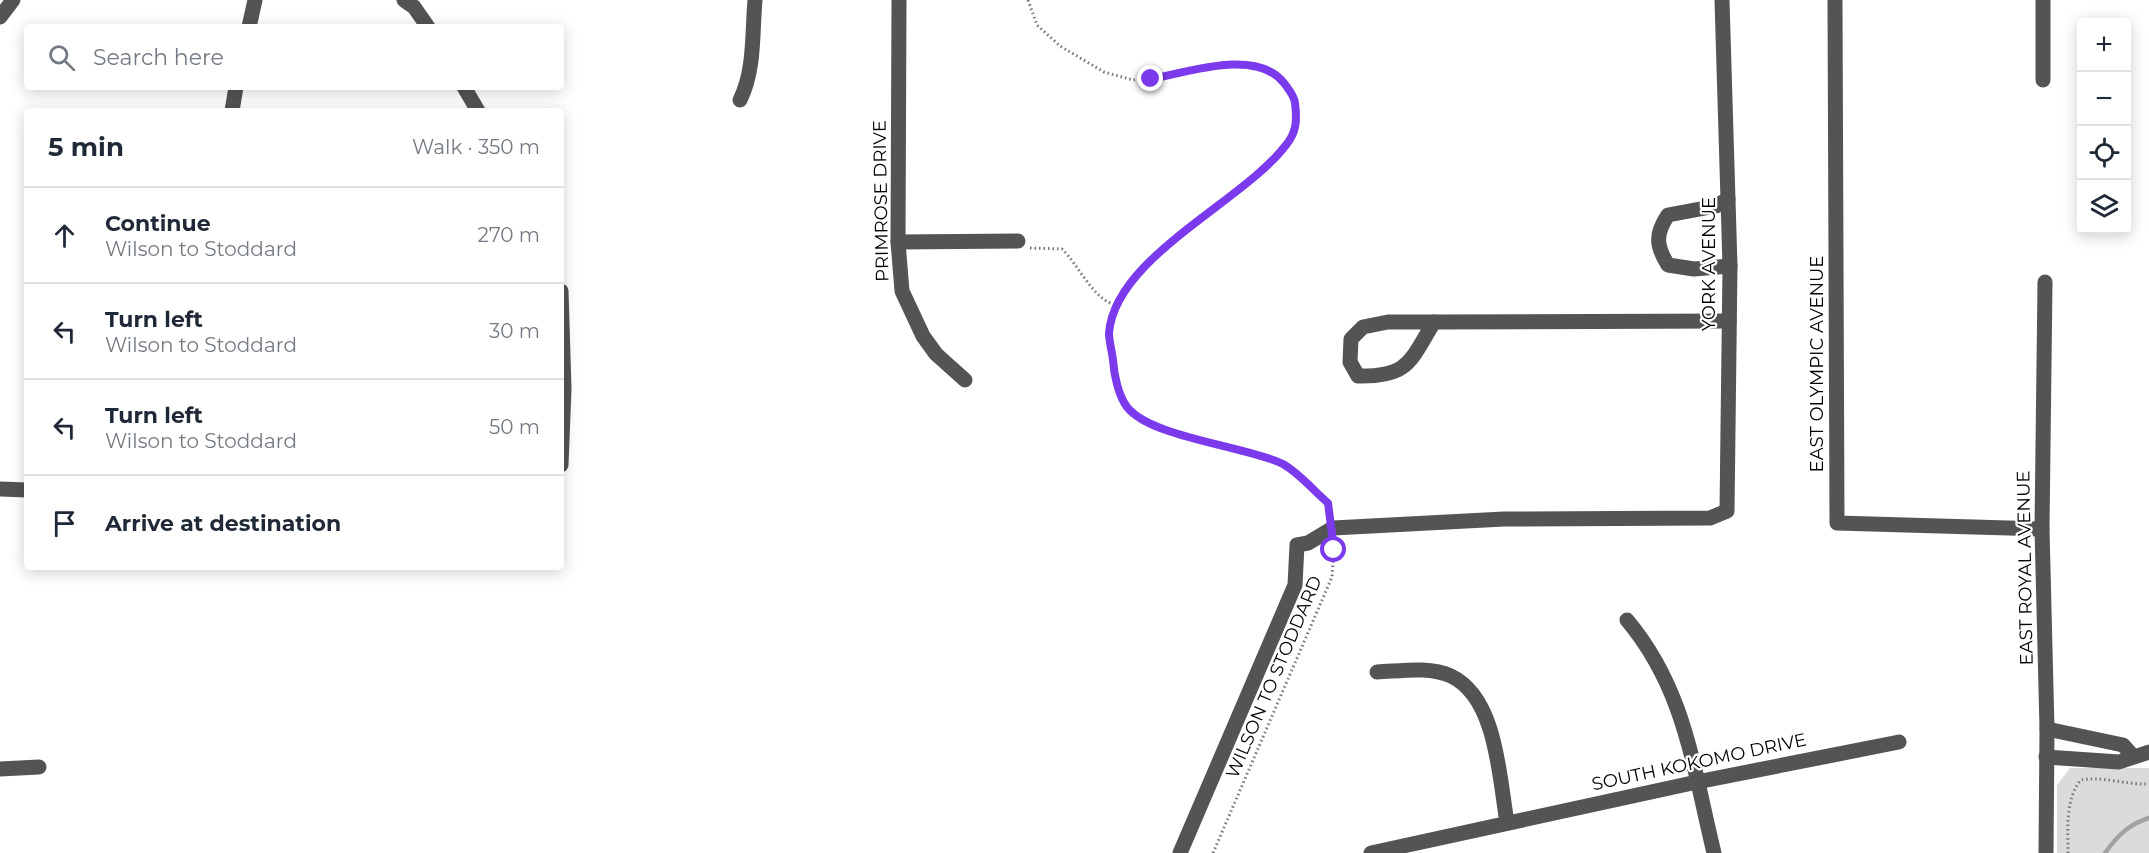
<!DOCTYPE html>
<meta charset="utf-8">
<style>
body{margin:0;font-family:Montserrat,sans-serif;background:#f2f2f3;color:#1f2937}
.controls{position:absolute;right:18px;top:18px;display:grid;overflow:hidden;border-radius:6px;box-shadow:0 3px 15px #0003}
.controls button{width:54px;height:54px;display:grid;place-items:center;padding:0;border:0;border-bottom:2px solid #e0e1e3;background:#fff;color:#1f2937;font:30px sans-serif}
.stop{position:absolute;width:18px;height:18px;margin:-14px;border:4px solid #7c3aed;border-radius:50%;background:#fff}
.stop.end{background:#7c3aed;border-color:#fff;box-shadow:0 2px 6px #0008}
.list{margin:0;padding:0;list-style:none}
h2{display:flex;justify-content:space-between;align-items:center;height:78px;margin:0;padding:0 24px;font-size:26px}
h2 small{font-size:20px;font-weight:400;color:#747a83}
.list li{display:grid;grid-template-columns:39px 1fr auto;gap:18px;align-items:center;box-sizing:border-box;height:96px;padding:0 24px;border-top:2px solid #e0e1e3}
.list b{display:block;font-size:22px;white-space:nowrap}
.list p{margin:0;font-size:20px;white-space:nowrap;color:#747a83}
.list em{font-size:20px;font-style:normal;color:#747a83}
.icon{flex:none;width:33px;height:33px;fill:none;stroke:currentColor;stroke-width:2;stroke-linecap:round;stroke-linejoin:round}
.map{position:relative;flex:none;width:2149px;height:853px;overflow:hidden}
.search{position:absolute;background:#fff;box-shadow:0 3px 15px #0003;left:24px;top:24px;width:540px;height:66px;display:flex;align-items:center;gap:15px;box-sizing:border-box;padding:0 21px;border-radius:6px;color:#747a83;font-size:22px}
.panel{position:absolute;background:#fff;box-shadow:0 3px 15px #0003;left:24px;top:108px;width:540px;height:462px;border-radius:6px}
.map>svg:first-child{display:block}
.green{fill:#dbdbdb}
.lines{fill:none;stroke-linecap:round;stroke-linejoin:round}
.stream{stroke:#a2a2a2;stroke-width:4.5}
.path{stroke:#767676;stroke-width:3;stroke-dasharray:1.5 3;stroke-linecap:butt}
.minor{stroke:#545454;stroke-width:15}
.route{stroke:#7c3aed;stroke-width:8}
.labels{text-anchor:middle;stroke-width:4.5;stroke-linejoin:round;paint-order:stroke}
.street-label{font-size:18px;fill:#000;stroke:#fff}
</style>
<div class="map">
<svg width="2149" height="853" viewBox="0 0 2149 853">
<rect width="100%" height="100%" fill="#fff"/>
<!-- green -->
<path class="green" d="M2070,768H2149V853H2057V785Z"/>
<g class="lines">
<!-- stream -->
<path class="stream" d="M2105,853C2118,835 2128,825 2149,818"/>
<!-- path -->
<g class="path">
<path d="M1028,0L1037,25L1060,46L1104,72L1133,80L1241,64L1259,66L1281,79L1294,96L1297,122L1287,145L1249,182L1182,232L1138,275L1116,305L1109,333L1114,375L1127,407L1152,424L1284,465L1328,503L1330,514"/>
<path d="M1030,248L1062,249C1079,265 1093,300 1116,305"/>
<path d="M1213,853L1332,577L1334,545"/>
<path d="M2068,853C2068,830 2065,798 2081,780C2102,776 2126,785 2149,784"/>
</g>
<!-- minor -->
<g class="minor">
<path d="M404,0L414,7L428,27"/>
<path d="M899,0L898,242L902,291L923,336L936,354L965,380"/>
<path d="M1835,0L1837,523L2042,529"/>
<path d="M2043,0V80"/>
<path d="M0,17L13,0"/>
<path d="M249,27L255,0"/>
<path d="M464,87L478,111"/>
<path d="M740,100C755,70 752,33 755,0"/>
<path d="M232,111L236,87"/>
<path d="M1728,199L1716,206L1668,215C1655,234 1656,246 1668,265L1694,269L1730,266"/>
<path d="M898,242L1018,241"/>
<path d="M2045,282L2042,529L2047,729L2046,853"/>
<path d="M561,291L564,389L561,465"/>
<path d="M1388,322H1434C1410,361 1409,377 1358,376L1350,362L1351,339L1363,327Z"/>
<path d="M1434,322L1729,321"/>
<path d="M0,489L27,490"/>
<path d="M1627,620C1685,689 1693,767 1714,853"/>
<path d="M1377,672C1401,671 1429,666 1451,676C1497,698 1499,777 1507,822"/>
<path d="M2047,729L2123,745L2133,756"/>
<path d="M2046,757L2119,762L2149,752"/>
<path d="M0,769L39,767"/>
<path d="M1180,853L1295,585L1297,545L1308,543L1333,528L1504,519L1710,518L1727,511L1730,266L1722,0"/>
<path d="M1371,853L1697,782L1899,742"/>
</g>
</g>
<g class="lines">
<!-- route -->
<path class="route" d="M1151,79C1188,72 1257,48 1284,83C1289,90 1294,95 1295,103C1297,119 1297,132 1286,145C1243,202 1115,257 1109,333C1109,341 1112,351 1113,360C1114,374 1118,395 1127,407C1151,438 1247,446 1283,464C1299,473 1314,491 1328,503L1334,550"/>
</g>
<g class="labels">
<!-- street labels -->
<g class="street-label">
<text transform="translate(881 201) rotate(-91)" y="6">PRIMROSE DRIVE</text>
<text transform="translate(1709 264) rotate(-90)" y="6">YORK AVENUE</text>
<text transform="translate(1817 364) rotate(-90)" y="6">EAST OLYMPIC AVENUE</text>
<text transform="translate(2025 568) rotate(-91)" y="6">EAST ROYAL AVENUE</text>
<text transform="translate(1274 677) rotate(-67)" y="6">WILSON TO STODDARD</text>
<text transform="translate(1699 762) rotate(-12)" y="6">SOUTH KOKOMO DRIVE</text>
</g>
</g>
</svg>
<div class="controls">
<button>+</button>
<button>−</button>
<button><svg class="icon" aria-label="locate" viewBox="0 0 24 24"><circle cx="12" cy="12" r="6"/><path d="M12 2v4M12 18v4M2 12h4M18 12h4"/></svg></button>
<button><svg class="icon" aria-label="layers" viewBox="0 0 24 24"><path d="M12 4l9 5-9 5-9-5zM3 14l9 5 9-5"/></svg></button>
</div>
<div class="stop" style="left:1334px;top:550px"></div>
<div class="stop end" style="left:1151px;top:79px"></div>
<div class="search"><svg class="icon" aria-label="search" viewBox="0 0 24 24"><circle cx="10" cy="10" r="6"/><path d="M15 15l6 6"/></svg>Search here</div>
<section class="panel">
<h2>5 min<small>Walk · 350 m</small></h2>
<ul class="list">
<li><svg class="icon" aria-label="ahead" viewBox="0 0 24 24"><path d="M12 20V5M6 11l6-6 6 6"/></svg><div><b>Continue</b><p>Wilson to Stoddard</p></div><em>270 m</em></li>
<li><svg class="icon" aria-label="left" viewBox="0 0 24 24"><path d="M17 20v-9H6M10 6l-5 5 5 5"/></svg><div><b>Turn left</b><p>Wilson to Stoddard</p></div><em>30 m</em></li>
<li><svg class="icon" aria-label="left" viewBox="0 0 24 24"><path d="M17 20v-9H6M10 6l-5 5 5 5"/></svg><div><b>Turn left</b><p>Wilson to Stoddard</p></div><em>50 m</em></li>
<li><svg class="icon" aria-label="arrive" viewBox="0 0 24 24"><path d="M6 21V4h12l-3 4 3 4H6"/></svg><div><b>Arrive at destination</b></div></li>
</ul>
</section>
</div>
